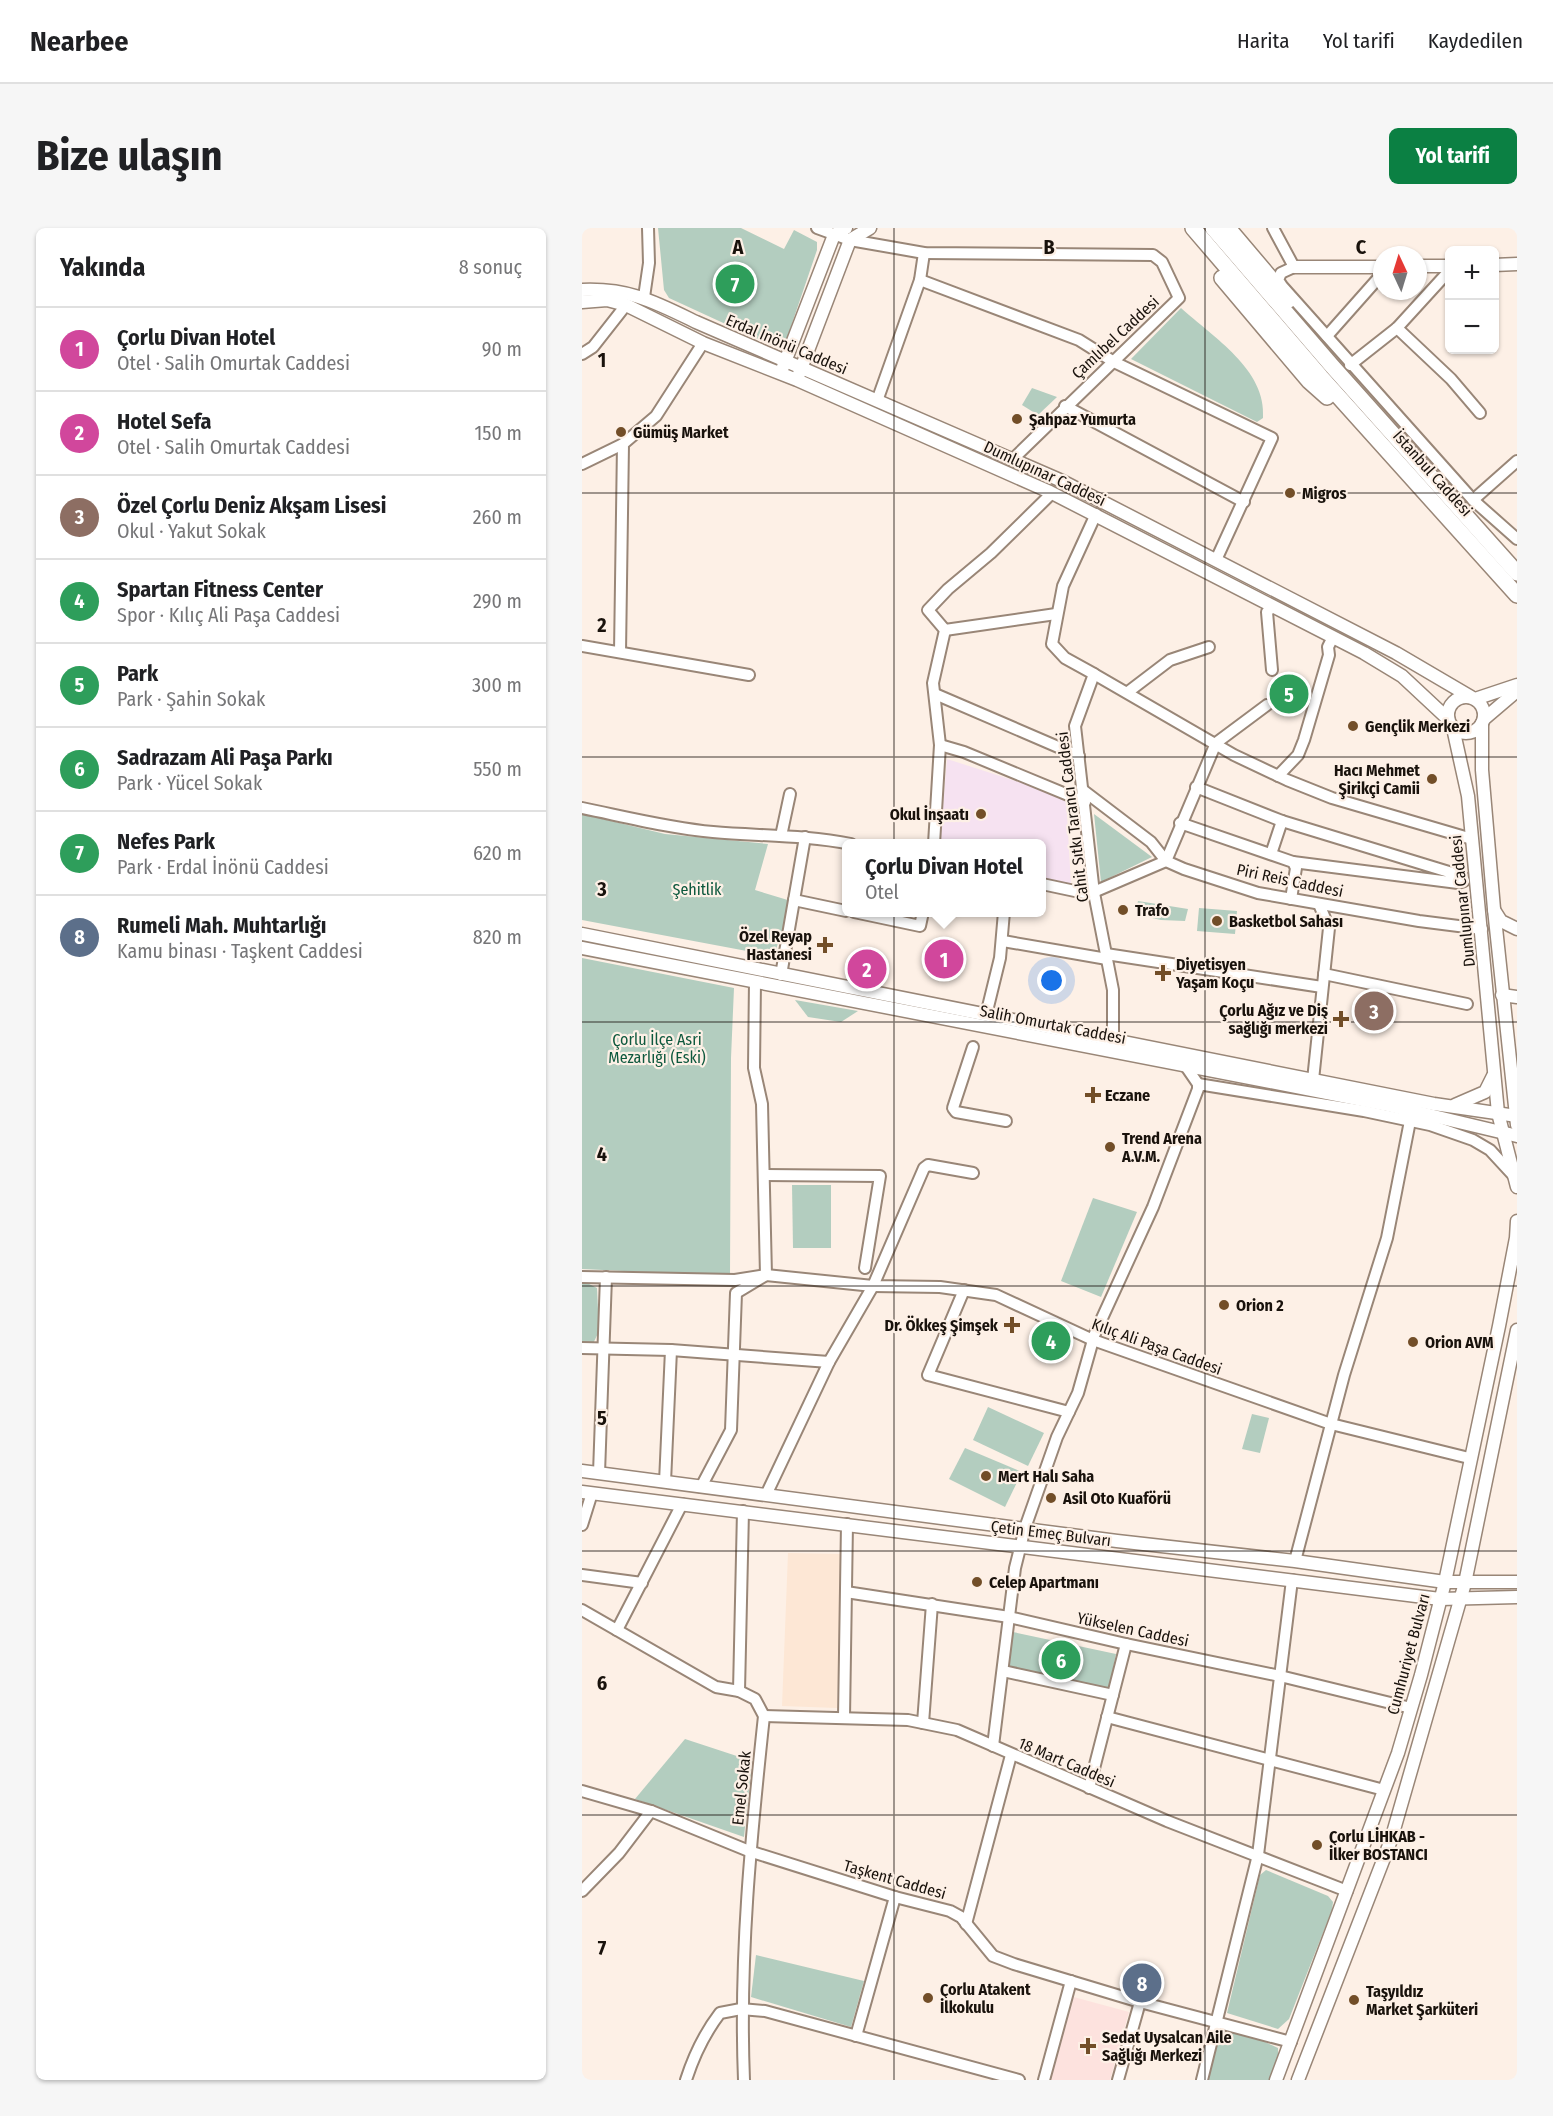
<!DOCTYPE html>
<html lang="tr">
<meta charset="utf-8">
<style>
body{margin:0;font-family:"Fira Sans Condensed",sans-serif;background:#f6f6f6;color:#202124}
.controls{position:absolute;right:18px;top:18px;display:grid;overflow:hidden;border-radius:9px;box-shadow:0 2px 4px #0004}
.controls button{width:54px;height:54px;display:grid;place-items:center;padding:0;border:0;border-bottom:2px solid #e0e0e0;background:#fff;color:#202124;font:30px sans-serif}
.compass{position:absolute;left:791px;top:18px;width:54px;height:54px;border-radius:50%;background:#fff;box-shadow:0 2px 4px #0004;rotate:356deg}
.you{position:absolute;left:470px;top:753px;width:21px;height:21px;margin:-15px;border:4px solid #fff;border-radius:50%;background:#1a73e8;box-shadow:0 0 0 9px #1a73e833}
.badge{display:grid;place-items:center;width:39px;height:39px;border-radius:50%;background:#0b8043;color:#fff;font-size:20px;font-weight:700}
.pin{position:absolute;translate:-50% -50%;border:3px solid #fff;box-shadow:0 2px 6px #0006}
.popup{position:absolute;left:260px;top:611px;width:204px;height:78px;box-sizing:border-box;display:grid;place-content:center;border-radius:9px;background:#fff;filter:drop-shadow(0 2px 4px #0005);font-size:20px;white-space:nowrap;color:#757577}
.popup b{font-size:22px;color:#202124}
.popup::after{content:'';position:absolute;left:50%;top:100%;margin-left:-12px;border:12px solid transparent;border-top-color:#fff}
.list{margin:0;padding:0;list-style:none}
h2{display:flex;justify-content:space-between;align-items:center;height:78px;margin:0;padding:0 24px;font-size:26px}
h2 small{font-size:20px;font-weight:400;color:#757577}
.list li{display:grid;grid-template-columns:39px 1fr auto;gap:18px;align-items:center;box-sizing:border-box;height:84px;padding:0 24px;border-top:2px solid #e0e0e0}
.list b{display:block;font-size:22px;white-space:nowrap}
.list p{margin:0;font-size:20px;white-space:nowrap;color:#757577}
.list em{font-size:20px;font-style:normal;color:#757577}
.map{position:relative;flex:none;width:935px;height:1852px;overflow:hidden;border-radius:9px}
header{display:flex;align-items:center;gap:36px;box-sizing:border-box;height:84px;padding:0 30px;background:#fff;border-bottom:2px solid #e0e0e0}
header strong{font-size:28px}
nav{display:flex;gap:33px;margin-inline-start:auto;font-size:21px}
.intro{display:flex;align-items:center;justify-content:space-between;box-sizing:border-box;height:144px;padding:0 36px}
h1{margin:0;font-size:42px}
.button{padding:15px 27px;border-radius:9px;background:#0b8043;color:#fff;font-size:21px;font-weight:700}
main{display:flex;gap:36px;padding:0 36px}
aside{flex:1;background:#fff;border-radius:9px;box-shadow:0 2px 4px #0004}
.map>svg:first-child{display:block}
.built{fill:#fde7d5}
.education{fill:#f6e2f1}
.medical{fill:#fde2de}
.green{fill:#b3cdbf}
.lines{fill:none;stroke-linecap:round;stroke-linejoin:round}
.minor-casing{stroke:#998677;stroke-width:14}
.major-casing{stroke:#998677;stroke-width:15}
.highway-casing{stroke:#998677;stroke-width:18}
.minor{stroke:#fff;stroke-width:10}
.major{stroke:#fff;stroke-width:12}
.highway{stroke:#fff;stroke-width:15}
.grid{fill:none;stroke:#19120c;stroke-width:1.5;stroke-opacity:0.55}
.poi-dot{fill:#724e28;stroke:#fdf0e6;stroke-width:2}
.labels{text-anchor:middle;stroke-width:4.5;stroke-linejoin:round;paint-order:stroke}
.street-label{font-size:16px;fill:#19120c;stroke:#fdf0e6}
.poi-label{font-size:16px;font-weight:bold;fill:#19120c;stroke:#fdf0e6;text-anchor:start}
.park-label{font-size:16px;fill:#0d583d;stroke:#fdf0e6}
.grid-label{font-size:20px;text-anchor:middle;font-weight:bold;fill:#19120c;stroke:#fdf0e6;stroke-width:4.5;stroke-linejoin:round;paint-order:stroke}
</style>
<header>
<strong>Nearbee</strong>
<nav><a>Harita</a><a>Yol tarifi</a><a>Kaydedilen</a></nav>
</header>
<div class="intro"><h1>Bize ulaşın</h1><a class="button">Yol tarifi</a></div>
<main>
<aside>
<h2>Yakında<small>8 sonuç</small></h2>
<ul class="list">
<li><span class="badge" style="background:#d1479c">1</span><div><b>Çorlu Divan Hotel</b><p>Otel · Salih Omurtak Caddesi</p></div><em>90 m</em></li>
<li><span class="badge" style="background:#d1479c">2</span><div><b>Hotel Sefa</b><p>Otel · Salih Omurtak Caddesi</p></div><em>150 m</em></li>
<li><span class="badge" style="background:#8d6e63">3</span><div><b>Özel Çorlu Deniz Akşam Lisesi</b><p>Okul · Yakut Sokak</p></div><em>260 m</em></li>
<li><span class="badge" style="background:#2e9e5b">4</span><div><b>Spartan Fitness Center</b><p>Spor · Kılıç Ali Paşa Caddesi</p></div><em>290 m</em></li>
<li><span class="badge" style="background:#2e9e5b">5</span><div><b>Park</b><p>Park · Şahin Sokak</p></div><em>300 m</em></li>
<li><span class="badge" style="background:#2e9e5b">6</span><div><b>Sadrazam Ali Paşa Parkı</b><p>Park · Yücel Sokak</p></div><em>550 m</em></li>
<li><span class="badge" style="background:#2e9e5b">7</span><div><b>Nefes Park</b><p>Park · Erdal İnönü Caddesi</p></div><em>620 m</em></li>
<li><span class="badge" style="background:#5c6f8a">8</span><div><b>Rumeli Mah. Muhtarlığı</b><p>Kamu binası · Taşkent Caddesi</p></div><em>820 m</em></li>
</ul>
</aside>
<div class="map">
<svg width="935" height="1852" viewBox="0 0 935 1852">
<rect width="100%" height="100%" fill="#fdf0e6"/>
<!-- built -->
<path class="built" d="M206,1325L260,1326L255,1480L200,1478Z"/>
<!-- education -->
<path class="education" d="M365,531L484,569L489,657L460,650V616H358Z"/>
<!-- medical -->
<path class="medical" d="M488,1768L547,1784L528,1852H465Z"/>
<!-- green -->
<g class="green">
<path d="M76,0H159L202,21L212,2L235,14V22L204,113L191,118L87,70L82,62Z"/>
<path d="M599,80C631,109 685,142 681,190L675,194L549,131Z"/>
<path d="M450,160L475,169L456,187L440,177Z"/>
<path d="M698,448L727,462L724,474L718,481L693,478L685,470Z"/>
<path d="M0,586L83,606L186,616L173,662L209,673L192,728L0,692Z"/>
<path d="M512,586L570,629L519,654Z"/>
<path d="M556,673L606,681L603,693L579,692L557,687L554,682Z"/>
<path d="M617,680L655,683L653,706L615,703Z"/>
<path d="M0,730L152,760L149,830L148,1048L0,1041Z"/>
<path d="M213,772L276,783L259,794L226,789Z"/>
<path d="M210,957H249V1020H211Z"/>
<path d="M511,970L555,984L519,1069L479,1053Z"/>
<path d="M3,1054L15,1060L17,1103L10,1118H0V1055Z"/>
<path d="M406,1179L462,1205L446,1238L391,1212Z"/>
<path d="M670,1186L687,1190L678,1225L660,1221Z"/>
<path d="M383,1220L440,1244L423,1279L367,1251Z"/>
<path d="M431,1404L534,1426L527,1460L424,1438Z"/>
<path d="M103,1511L170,1533L162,1609L53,1571Z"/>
<path d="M684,1642L746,1668L751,1674L750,1682L707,1791L696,1801L645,1785L678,1647Z"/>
<path d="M174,1727L282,1753L269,1799L169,1769Z"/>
<path d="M644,1803L677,1811L696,1820V1827L687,1852H626L637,1807Z"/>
</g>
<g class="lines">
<!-- minor casing -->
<g class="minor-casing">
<g id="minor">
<path d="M235,0L268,12L342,25L571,27L580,34L597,70L431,231"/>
<path d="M691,0L712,39L699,45L696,52L700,58L891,272L935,311"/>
<path d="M338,52L497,112L532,134L690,210L634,332"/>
<path d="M62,69L67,35L66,0"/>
<path d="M815,100L869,151L898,185"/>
<path d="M745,108L800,46"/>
<path d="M0,126L11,119L44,77"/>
<path d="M768,137L815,100L867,43"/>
<path d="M295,173L338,52L342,25"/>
<path d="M483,178L662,274"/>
<path d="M0,236L41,216"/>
<path d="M891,272L935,233"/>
<path d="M514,286L481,358L470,416L483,430L512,446L493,498L512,665L531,762V813"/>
<path d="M363,402L474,386"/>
<path d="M0,418L167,447"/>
<path d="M38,424L41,216L74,188L121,115"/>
<path d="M690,442L685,384L691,378"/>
<path d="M512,446L652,527L705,552L750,570L890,611"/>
<path d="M546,464L588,432L627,419"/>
<path d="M353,466L497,528"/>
<path d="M358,517L382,524L503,574"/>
<path d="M696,548L716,527L722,512L747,427L746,419L751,409"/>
<path d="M614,559L700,593L880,648L882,653L876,655L711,634"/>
<path d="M502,563L569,614L584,633L602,641L676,665L837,693L900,701"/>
<path d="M0,580C44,589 87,600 131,604C177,608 224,607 269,616"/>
<path d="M598,595L711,634L714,640L709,671"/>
<path d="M199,608L208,566"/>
<path d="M352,616L358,517L351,455L363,402L346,382L366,361L409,325L466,269L468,264"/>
<path d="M689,626L700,593"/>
<path d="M460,656L507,666L584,633L634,515L685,477"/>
<path d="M212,672L264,683"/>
<path d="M272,684L338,698L341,684"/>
<path d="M421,713L525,731"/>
<path d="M524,726L740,759"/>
<path d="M742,746L885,776"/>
<path d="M199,747L223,609"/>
<path d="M404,787L418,730L422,684"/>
<path d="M391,819L371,880L374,884L424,893"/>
<path d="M731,852L747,700L737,676"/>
<path d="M616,856L782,883L848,897L891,912L908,922L932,948"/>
<path d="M183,947L298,948L283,1040"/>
<path d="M0,1049L153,1052L184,1047L291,1058L358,1059L414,1067L511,1112L749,1196L887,1230"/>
<path d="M382,1062L346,1147L487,1184"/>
<path d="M510,1112L571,979L616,861V856L605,840"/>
<path d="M0,1120L89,1122L247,1134"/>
<path d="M17,1245L24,1049"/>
<path d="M83,1254L89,1122"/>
<path d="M119,1259L149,1202L154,1065L184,1047L180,876L172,840L173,753"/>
<path d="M184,1267L247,1134L291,1058L342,940L346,937L391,945"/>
<path d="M161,1283L157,1463L173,1471L182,1488C169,1609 157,1730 162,1852"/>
<path d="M0,1297L10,1265"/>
<path d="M713,1333L762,1147L805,1010L828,893"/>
<path d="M0,1347L60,1355"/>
<path d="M264,1364L427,1389L544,1416L698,1448L829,1480"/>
<path d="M0,1382L134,1459L157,1463"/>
<path d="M35,1402L100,1276"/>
<path d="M421,1443L531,1467"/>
<path d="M182,1488L326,1492L375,1502L585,1593L765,1663"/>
<path d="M262,1489L265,1296"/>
<path d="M525,1489L802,1562"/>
<path d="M341,1495L350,1376"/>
<path d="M411,1518L433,1340L443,1300L475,1209L496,1165L511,1112"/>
<path d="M507,1560L544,1416"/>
<path d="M0,1563L69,1583L167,1623L313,1669L368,1683L379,1689L411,1728L432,1736L558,1774L709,1814"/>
<path d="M0,1663L37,1625L69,1583"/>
<path d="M384,1696L429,1527"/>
<path d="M274,1808L313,1669"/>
<path d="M104,1852C112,1827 122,1806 138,1785L159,1781L183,1783L437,1852"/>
<path d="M462,1852L489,1753"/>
<path d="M536,1852L558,1774"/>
<path d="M620,1852L676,1627L710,1352"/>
</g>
</g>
<!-- major casing -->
<g class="major-casing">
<g id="major">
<path d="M912,37L935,36"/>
<path d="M836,38H867"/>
<path d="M712,39H800"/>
<path d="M0,62C47,60 73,74 114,94L480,253L814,425L889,469"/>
<path d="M0,74L25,72L44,77L121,115L215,152L468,264L782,425L820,448L865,490"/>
<path d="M201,139L252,7L264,0"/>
<path d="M217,146L268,12L288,0"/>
<circle cx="884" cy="487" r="18"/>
<path d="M893,471L935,457"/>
<path d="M902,491L935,463"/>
<path d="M900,495V542L912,681L935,897"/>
<path d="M871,500L886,568L916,885L935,959"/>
<path d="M912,682L919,693L935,701"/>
<path d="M0,706L852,876L935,888"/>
<path d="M0,720L801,876L935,908"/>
<path d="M920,767L935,769"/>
<path d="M873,877L903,864L911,848"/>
<path d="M0,1243L535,1313L713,1333L863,1354H935"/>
<path d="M0,1264L858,1371L935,1369"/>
<path d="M694,1852L816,1525L839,1447L863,1354L917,1098L934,1010L935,993"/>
<path d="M716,1852L809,1612L883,1355L935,1102"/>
</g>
</g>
<!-- highway casing -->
<g class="highway-casing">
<g id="highway">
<path d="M611,0L739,149L935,367"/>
<path d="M631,0L750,138L935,345"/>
<path d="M646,0L707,72"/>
<path d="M640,50L727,153L745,169"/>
</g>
</g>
<!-- minor -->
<use href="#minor" class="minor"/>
<!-- major -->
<use href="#major" class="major"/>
<!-- highway -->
<use href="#highway" class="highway"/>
</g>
<!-- grid -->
<path class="grid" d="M312,0V1852M623,0V1852M0,265H935M0,529H935M0,794H935M0,1058H935M0,1323H935M0,1587H935"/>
<!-- markers -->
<g class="poi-dot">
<circle cx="435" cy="191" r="6"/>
<circle cx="39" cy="204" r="6"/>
<circle cx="708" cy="265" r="6"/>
<circle cx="771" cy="498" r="6"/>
<circle cx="850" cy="551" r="6"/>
<circle cx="399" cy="586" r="6"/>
<circle cx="541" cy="682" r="6"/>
<circle cx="635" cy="693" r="6"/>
<path d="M240 708h6v6h6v6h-6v6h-6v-6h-6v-6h6z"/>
<path d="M578 736h6v6h6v6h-6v6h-6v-6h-6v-6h6z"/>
<path d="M756 782h6v6h6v6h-6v6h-6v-6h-6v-6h6z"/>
<path d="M508 858h6v6h6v6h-6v6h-6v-6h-6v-6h6z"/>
<circle cx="528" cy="919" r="6"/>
<circle cx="642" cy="1077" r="6"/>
<path d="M427 1088h6v6h6v6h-6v6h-6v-6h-6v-6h6z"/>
<circle cx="831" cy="1114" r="6"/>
<circle cx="404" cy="1248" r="6"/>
<circle cx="469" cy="1270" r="6"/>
<circle cx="395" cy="1354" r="6"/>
<circle cx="735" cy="1617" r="6"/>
<circle cx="346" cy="1770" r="6"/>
<circle cx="772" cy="1772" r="6"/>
<path d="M503 1809h6v6h6v6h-6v6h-6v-6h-6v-6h6z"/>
</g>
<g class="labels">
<!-- street labels -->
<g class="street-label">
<text transform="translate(533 109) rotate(-43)" y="6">Çamlıbel Caddesi</text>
<text transform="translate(205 116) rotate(23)" y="6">Erdal İnönü Caddesi</text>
<text transform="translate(463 245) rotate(25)" y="6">Dumlupınar Caddesi</text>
<text transform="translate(851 245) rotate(48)" y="6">İstanbul Caddesi</text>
<text transform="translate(490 589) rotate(-97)" y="6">Cahit Sıtkı Tarancı Caddesi</text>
<text transform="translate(708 652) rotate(12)" y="6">Piri Reis Caddesi</text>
<text transform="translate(880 673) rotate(-96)" y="6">Dumlupınar Caddesi</text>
<text transform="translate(471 796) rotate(11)" y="6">Salih Omurtak Caddesi</text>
<text transform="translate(575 1118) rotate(20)" y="6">Kılıç Ali Paşa Caddesi</text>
<text transform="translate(469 1305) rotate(7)" y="6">Çetin Emeç Bulvarı</text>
<text transform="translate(551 1401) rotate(12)" y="6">Yükselen Caddesi</text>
<text transform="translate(826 1426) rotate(-75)" y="6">Cumhuriyet Bulvarı</text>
<text transform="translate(485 1534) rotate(23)" y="6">18 Mart Caddesi</text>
<text transform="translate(159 1560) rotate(-84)" y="6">Emel Sokak</text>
<text transform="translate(313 1651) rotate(16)" y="6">Taşkent Caddesi</text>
</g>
<!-- poi labels -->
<g class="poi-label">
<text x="447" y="197">Şahpaz Yumurta</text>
<text x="51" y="210">Gümüş Market</text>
<text x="720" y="271">Migros</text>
<text x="783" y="504">Gençlik Merkezi</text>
<text x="838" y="548" text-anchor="end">Hacı Mehmet<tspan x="838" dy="18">Şirikçi Camii</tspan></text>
<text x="387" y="592" text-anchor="end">Okul İnşaatı</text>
<text x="553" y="688">Trafo</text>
<text x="647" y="699">Basketbol Sahası</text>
<text x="230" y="714" text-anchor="end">Özel Reyap<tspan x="230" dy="18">Hastanesi</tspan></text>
<text x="594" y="742">Diyetisyen<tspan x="594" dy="18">Yaşam Koçu</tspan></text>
<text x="746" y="788" text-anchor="end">Çorlu Ağız ve Diş<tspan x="746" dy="18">sağlığı merkezi</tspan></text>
<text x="523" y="873">Eczane</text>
<text x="540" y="916">Trend Arena<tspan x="540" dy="18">A.V.M.</tspan></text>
<text x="654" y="1083">Orion 2</text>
<text x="416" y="1103" text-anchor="end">Dr. Ökkeş Şimşek</text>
<text x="843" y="1120">Orion AVM</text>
<text x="416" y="1254">Mert Halı Saha</text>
<text x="481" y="1276">Asil Oto Kuaförü</text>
<text x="407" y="1360">Celep Apartmanı</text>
<text x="747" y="1614">Çorlu LİHKAB -<tspan x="747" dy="18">İlker BOSTANCI</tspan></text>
<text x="358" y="1767">Çorlu Atakent<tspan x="358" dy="18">İlkokulu</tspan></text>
<text x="784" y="1769">Taşyıldız<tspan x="784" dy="18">Market Şarküteri</tspan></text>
<text x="520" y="1815">Sedat Uysalcan Aile<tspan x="520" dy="18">Sağlığı Merkezi</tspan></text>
</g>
<!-- park labels -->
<g class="park-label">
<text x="115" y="667">Şehitlik</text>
<text x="75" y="817">Çorlu İlçe Asri<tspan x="75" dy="18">Mezarlığı (Eski)</tspan></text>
</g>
</g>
<g class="grid-label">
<text x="156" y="26">A</text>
<text x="467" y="26">B</text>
<text x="779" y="26">C</text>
<text x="20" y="139">1</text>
<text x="20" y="404">2</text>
<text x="20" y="668">3</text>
<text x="20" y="933">4</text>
<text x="20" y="1197">5</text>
<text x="20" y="1462">6</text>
<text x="20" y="1727">7</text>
</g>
</svg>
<div class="controls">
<button>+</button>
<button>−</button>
</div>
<svg class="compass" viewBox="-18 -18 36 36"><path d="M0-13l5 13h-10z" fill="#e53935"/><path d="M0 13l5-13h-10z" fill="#757577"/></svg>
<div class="you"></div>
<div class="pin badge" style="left:362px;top:731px;background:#d1479c">1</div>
<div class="popup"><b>Çorlu Divan Hotel</b>Otel</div>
<div class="pin badge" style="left:285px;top:741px;background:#d1479c">2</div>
<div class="pin badge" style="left:792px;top:783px;background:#8d6e63">3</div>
<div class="pin badge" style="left:469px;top:1113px;background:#2e9e5b">4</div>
<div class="pin badge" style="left:707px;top:466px;background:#2e9e5b">5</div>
<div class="pin badge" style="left:479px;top:1432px;background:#2e9e5b">6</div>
<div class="pin badge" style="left:153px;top:56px;background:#2e9e5b">7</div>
<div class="pin badge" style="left:560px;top:1755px;background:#5c6f8a">8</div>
</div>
</main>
